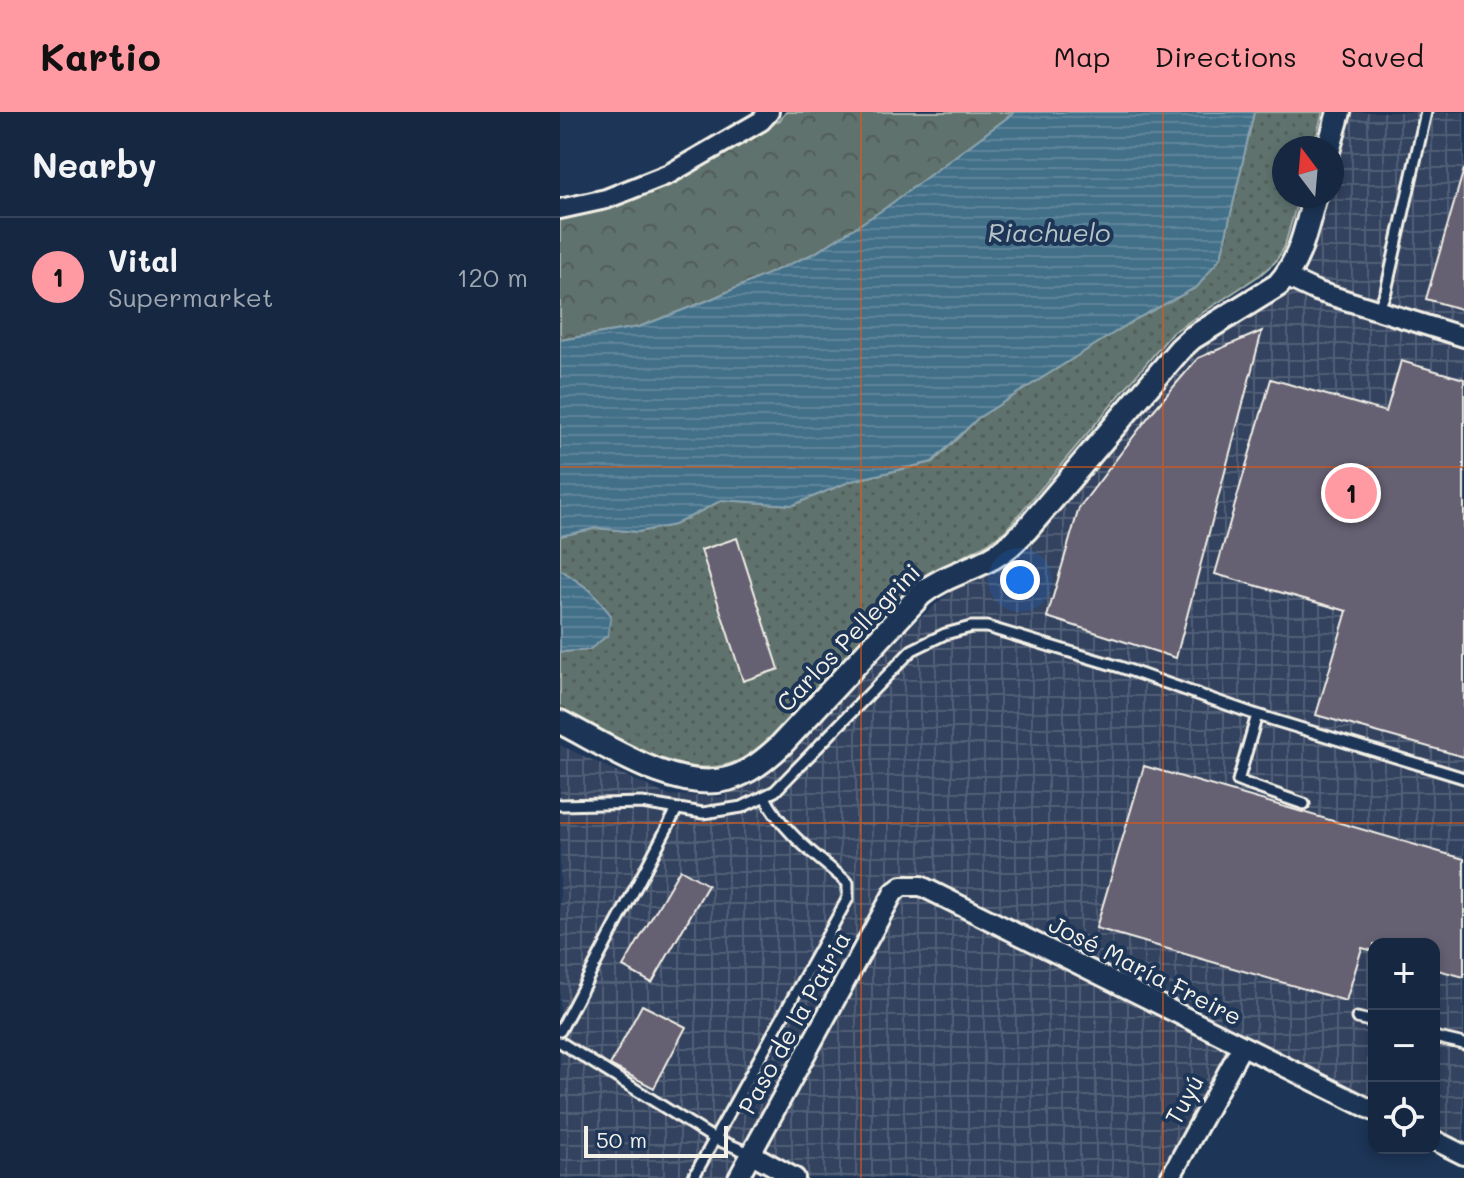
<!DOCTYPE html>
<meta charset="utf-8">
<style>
body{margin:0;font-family:Mali,sans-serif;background:#23344c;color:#f1f3f6}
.controls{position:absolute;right:24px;bottom:24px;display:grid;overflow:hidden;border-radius:16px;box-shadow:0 4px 12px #0003}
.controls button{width:72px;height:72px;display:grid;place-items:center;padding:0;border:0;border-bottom:2px solid #35445a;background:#162841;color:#f1f3f6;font:40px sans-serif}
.compass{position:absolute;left:712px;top:24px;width:72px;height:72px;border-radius:50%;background:#162841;box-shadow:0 4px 12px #0003;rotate:344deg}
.scale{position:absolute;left:24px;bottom:20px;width:144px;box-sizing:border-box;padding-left:8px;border:4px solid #f4f1e8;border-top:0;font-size:22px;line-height:28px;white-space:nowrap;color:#f4f1e8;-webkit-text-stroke:6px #1d3557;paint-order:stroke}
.you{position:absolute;left:460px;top:468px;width:28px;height:28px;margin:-20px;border:6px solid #fff;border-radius:50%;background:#1a73e8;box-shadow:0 0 0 12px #1a73e833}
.badge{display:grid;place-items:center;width:52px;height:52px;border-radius:50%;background:#ff9aa2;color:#111;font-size:26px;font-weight:700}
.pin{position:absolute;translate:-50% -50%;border:4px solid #fff;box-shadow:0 2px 8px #0006}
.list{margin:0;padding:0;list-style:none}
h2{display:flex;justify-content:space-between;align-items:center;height:104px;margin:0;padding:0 32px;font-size:34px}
h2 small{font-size:26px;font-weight:400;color:#9ea6b1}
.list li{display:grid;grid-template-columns:52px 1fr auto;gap:24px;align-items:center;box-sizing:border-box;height:120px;padding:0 32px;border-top:2px solid #35445a}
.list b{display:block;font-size:30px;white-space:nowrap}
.list p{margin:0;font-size:26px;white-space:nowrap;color:#9ea6b1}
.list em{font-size:26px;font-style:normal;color:#9ea6b1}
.icon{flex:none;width:44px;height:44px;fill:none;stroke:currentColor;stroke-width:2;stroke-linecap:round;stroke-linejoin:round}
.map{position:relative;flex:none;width:904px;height:1066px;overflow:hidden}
header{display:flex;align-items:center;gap:48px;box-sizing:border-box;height:112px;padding:0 40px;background:#ff9aa2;color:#111}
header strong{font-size:38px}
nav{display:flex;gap:44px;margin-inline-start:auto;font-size:28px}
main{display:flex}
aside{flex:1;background:#162841}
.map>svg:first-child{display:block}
.industrial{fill:url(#industrial-grid)}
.grass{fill:url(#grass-dots);stroke:#a9b2aa;stroke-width:2}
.park{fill:url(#park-crowns);stroke:#a9b2aa;stroke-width:2}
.water{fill:url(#water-rules);stroke:#8aa3af;stroke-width:2}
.building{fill:#656072;stroke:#f4f1e8;stroke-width:2}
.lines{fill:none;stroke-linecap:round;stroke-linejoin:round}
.service-casing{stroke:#f4f1e8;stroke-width:15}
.minor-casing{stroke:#f4f1e8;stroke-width:24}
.tertiary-casing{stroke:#f4f1e8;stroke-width:28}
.service{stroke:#1d3557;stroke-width:9}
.minor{stroke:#1d3557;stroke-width:18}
.tertiary{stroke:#1d3557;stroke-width:22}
.grid{fill:none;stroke:#e8590c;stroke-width:2;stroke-opacity:0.55}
.labels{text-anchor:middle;stroke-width:8;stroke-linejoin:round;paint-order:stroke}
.street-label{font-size:24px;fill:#f4f1e8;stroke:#1d3557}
.water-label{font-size:26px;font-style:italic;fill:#b6c4c7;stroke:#1d3557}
</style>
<header>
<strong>Kartio</strong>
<nav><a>Map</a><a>Directions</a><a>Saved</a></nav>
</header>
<main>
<aside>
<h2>Nearby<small></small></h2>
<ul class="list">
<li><span class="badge">1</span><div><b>Vital</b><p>Supermarket</p></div><em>120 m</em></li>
</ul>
</aside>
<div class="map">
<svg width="904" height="1066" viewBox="0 0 904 1066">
<defs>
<pattern id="industrial-grid" width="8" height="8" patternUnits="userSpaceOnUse" patternTransform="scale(2)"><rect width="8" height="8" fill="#33425f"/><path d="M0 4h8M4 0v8" fill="none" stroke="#515e76"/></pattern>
<pattern id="grass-dots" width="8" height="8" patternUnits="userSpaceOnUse" patternTransform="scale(2)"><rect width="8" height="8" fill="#5e726d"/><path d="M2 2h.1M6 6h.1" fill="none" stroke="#525b58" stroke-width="1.8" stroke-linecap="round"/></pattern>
<pattern id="park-crowns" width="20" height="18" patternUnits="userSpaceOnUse" patternTransform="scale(2)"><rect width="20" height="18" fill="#5e726d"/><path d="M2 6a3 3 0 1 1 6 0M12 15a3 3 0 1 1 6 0" fill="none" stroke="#525b58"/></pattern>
<pattern id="water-rules" width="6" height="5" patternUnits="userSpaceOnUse" patternTransform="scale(2)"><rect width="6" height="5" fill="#436f89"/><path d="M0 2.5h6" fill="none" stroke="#5f849a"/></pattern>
</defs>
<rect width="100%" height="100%" fill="#1d3557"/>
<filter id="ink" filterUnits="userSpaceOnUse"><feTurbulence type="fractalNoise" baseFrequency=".0125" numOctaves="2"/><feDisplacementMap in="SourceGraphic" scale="16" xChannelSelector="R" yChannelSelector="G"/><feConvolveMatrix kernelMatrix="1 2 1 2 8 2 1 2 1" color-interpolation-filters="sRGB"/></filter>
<g filter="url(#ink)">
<!-- industrial -->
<path class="industrial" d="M768,0H904V1035L874,1022V832H814V994L683,935L603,1066H236L182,1030L164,1066H0V633L107,683L162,685L218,656L355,510L500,387L614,227L707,167L724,149L743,84H772V36H757Z"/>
<!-- grass -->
<path class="grass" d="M694,0H763L753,36H724V84H739L724,136L715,150L700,163L612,221L446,418L427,432L366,464L206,630C196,637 186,646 175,650C118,672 50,623 0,598V540L29,538L31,479L0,457V424L37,416L78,420L114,413L162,388L233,393L291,369L373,350L418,306L576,207L637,175L661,144Z"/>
<!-- park -->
<path class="park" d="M226,0H455L324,97L255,141L149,188L79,215L0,228V108L55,95L122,64L220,8Z"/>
<!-- water -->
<g class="water">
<path d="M455,0H694L661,145L637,175L576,207L418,306L372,350L291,369L233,393L162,388L114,413L78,420L37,416L0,424V228L79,215L149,188L255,141L324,97Z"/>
<path d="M0,457L31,479L51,503L48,523L29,538L0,540Z"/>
</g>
<!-- building -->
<g class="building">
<path d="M904,57V198L866,187Z"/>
<path d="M702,219L616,546L487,505L519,396L593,299L638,246Z"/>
<path d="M841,249L904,267V645L756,603L787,499L655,462L711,267L826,300Z"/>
<path d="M177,426L219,557L183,569L141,438Z"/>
<path d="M584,654L904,747V865L874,857V832H814V839L802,836L786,889L536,816Z"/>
<path d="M120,757L148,773L92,871L63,855Z"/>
<path d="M82,893L126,915L94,976L50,953Z"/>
</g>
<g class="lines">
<!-- service casing -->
<g class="service-casing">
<g id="service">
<path d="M818,198L826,179L866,0"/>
<path d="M744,692L678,669L697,603L904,666"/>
<path d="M0,693L82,691L143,701L182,695L215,679L352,538L385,522L411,515H427L560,555L697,603"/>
<path d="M797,906L814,910"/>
<path d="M0,919L116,699"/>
<path d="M874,925L904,932"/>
<path d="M0,930L153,1026L192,1042"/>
<path d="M133,1066L288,786V771C258,745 223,721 205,685"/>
</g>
</g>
<!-- minor casing -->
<g class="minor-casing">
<g id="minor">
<path d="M0,97L46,87L109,62L201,9L209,0"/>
<path d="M726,165L756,179L904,225"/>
<path d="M874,1028L904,1043"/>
<path d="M192,1042L235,1066"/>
<path d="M178,1066L334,780L342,774H361L814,999"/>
<path d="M610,1066L682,934"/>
</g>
</g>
<!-- tertiary casing -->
<g class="tertiary-casing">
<g id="tertiary">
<path d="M769,36L779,0"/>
<path d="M0,610C46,633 115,681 168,667C189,661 205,648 220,634L361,482C382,465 405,460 428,448C444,440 455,429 467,417L620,237L632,226L718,173C741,149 746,115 755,84"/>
</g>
</g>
<!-- service -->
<use href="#service" class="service"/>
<!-- minor -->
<use href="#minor" class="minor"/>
<!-- tertiary -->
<use href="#tertiary" class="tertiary"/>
</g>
</g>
<!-- grid -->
<path class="grid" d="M301,0V1066M603,0V1066M0,355H904M0,711H904"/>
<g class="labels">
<!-- street labels -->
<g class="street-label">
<text transform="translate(289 526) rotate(-46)" y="8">Carlos Pellegrini</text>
<text transform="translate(585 859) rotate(27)" y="8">José María Freire</text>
<text transform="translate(235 911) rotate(-61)" y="8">Paso de la Patria</text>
<text transform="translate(625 988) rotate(-61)" y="8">Tuyú</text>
</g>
<!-- water labels -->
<g class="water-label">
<text x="489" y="130">Riachuelo</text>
</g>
</g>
</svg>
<div class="controls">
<button>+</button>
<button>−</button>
<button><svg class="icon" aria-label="locate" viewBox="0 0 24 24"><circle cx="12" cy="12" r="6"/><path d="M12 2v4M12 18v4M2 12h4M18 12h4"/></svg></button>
</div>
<svg class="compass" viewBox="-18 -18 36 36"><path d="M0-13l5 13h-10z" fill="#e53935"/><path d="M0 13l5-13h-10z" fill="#9ea6b1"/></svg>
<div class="scale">50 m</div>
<div class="you"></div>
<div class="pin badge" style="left:791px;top:381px">1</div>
</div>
</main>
